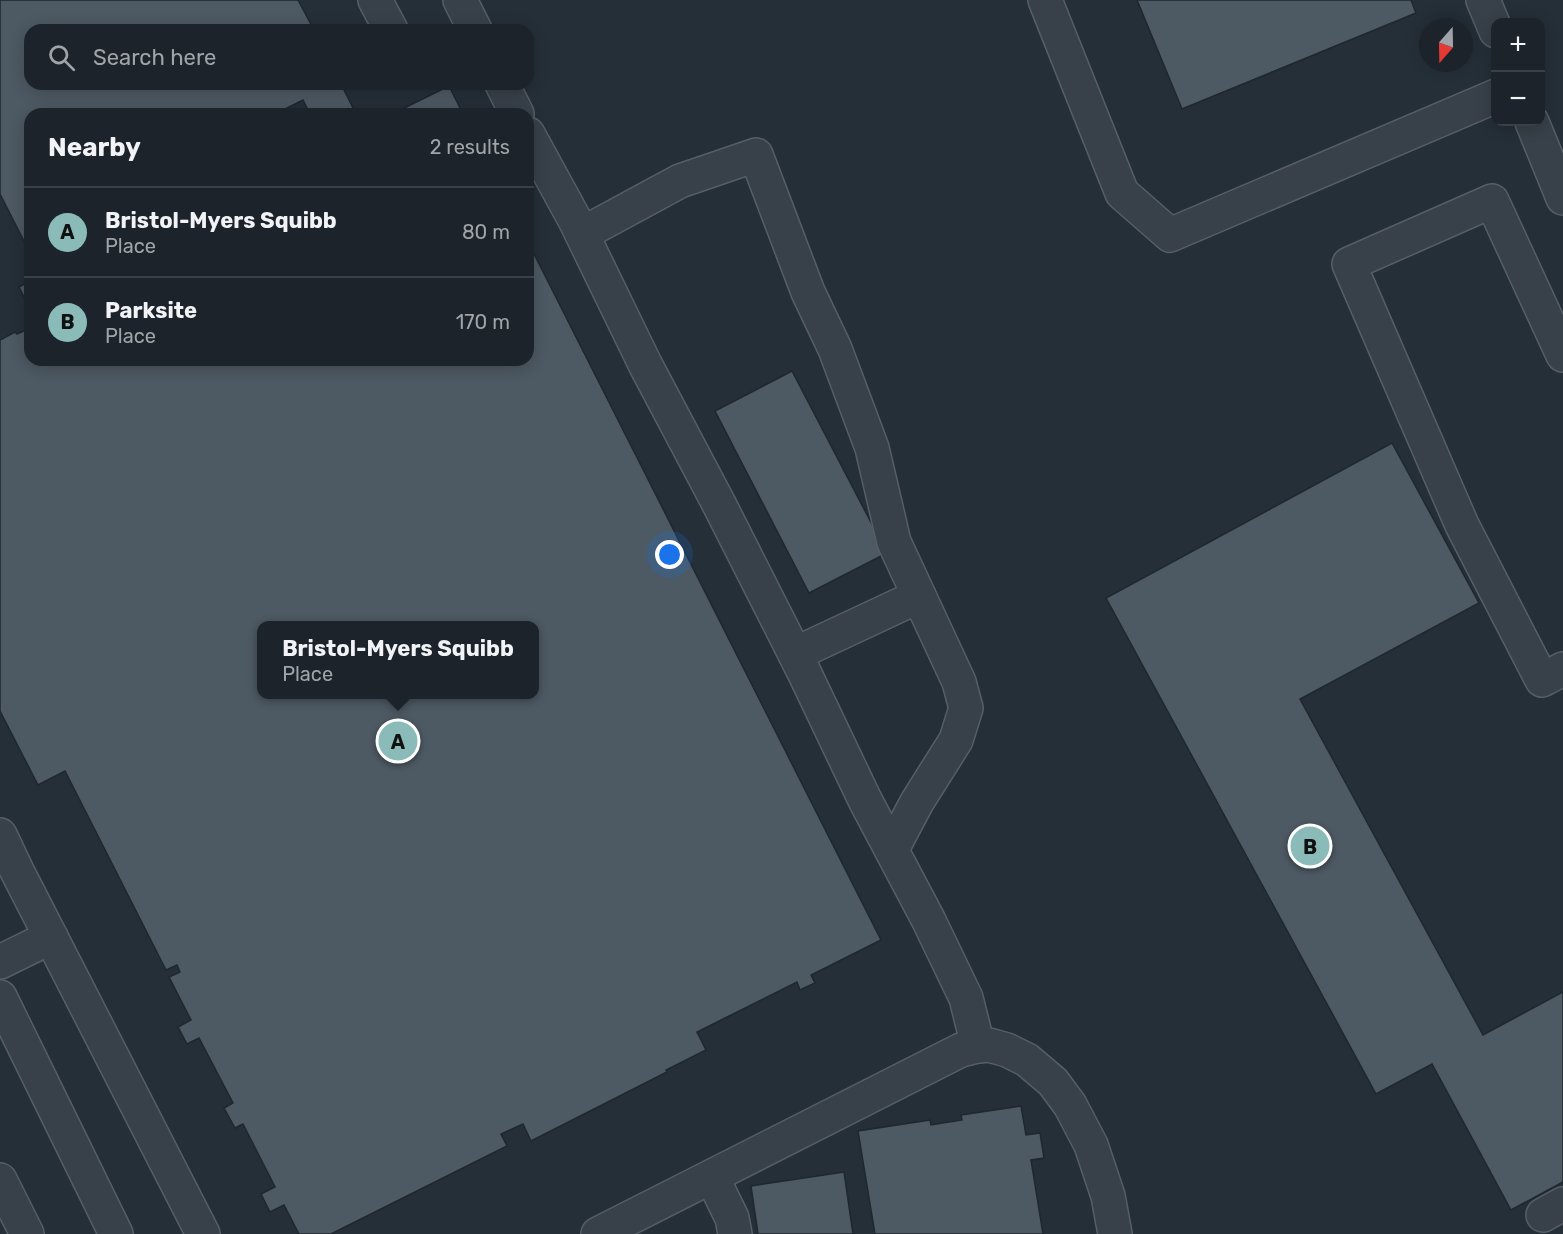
<!DOCTYPE html>
<meta charset="utf-8">
<style>
body{margin:0;font-family:Rubik,sans-serif;background:#292f36;color:#f1f3f6}
.controls{position:absolute;right:18px;top:18px;display:grid;overflow:hidden;border-radius:12px;box-shadow:0 3px 15px #0003}
.controls button{width:54px;height:54px;display:grid;place-items:center;padding:0;border:0;border-bottom:2px solid #3a4047;background:#1c232a;color:#f1f3f6;font:30px sans-serif}
.compass{position:absolute;left:1419px;top:18px;width:54px;height:54px;border-radius:50%;background:#1c232a;box-shadow:0 3px 15px #0003;rotate:200deg}
.you{position:absolute;left:670px;top:555px;width:21px;height:21px;margin:-15px;border:4px solid #fff;border-radius:50%;background:#1a73e8;box-shadow:0 0 0 9px #1a73e833}
.badge{display:grid;place-items:center;width:39px;height:39px;border-radius:50%;background:#8bbbb9;color:#111;font-size:20px;font-weight:700}
.pin{position:absolute;translate:-50% -50%;border:3px solid #fff;box-shadow:0 2px 6px #0006}
.popup{position:absolute;left:257px;top:621px;width:282px;height:78px;box-sizing:border-box;display:grid;place-content:center;border-radius:12px;background:#1c232a;filter:drop-shadow(0 2px 4px #0005);font-size:20px;white-space:nowrap;color:#a0a4a8}
.popup b{font-size:22px;color:#f1f3f6}
.popup::after{content:'';position:absolute;left:50%;top:100%;margin-left:-12px;border:12px solid transparent;border-top-color:#1c232a}
.list{margin:0;padding:0;list-style:none}
h2{display:flex;justify-content:space-between;align-items:center;height:78px;margin:0;padding:0 24px;font-size:26px}
h2 small{font-size:20px;font-weight:400;color:#a0a4a8}
.list li{display:grid;grid-template-columns:39px 1fr auto;gap:18px;align-items:center;box-sizing:border-box;height:90px;padding:0 24px;border-top:2px solid #3a4047}
.list b{display:block;font-size:22px;white-space:nowrap}
.list p{margin:0;font-size:20px;white-space:nowrap;color:#a0a4a8}
.list em{font-size:20px;font-style:normal;color:#a0a4a8}
.icon{flex:none;width:33px;height:33px;fill:none;stroke:currentColor;stroke-width:2;stroke-linecap:round;stroke-linejoin:round}
.map{position:relative;flex:none;width:1563px;height:1234px;overflow:hidden}
.search{position:absolute;background:#1c232a;box-shadow:0 3px 15px #0003;left:24px;top:24px;width:510px;height:66px;display:flex;align-items:center;gap:15px;box-sizing:border-box;padding:0 21px;border-radius:18px;color:#a0a4a8;font-size:22px}
.panel{position:absolute;background:#1c232a;box-shadow:0 3px 15px #0003;left:24px;top:108px;width:510px;height:258px;border-radius:18px}
.map>svg:first-child{display:block}
.building{fill:#4d5963;stroke:#1f2730;stroke-width:1.5;fill-rule:evenodd}
.lines{fill:none;stroke-linecap:round;stroke-linejoin:round}
.minor-casing{stroke:#565e67;stroke-width:36}
.minor{stroke:#384049;stroke-width:33}
</style>
<div class="map">
<svg width="1563" height="1234" viewBox="0 0 1563 1234">
<rect width="100%" height="100%" fill="#252f38"/>
<!-- building -->
<g class="building">
<path d="M0,0H298L314,30H30V84H341L356,114H310L303,100L275,114H30V238L24,241L0,194Z"/>
<path d="M1137,0H1411L1416,13L1182,109Z"/>
<path d="M449,86L463,114H392Z"/>
<path d="M528,242L881,940L811,975L815,983L800,990L797,982L697,1032L706,1050L666,1070L667,1072L531,1141L523,1124L501,1134L507,1146L331,1234H299L284,1205L270,1212L261,1194L275,1187L243,1124L235,1128L224,1108L233,1103L199,1038L187,1044L178,1027L191,1020L169,977L180,972L177,965L166,970L65,771L38,785L0,711V340L15,332L17,334L30,328V360H528ZM262,626H534V694H262Z"/>
<path d="M30,281V309L19,287Z"/>
<path d="M792,371L887,553L809,593L715,411Z"/>
<path d="M1392,443L1479,603L1300,699L1483,1035L1563,992V1182L1511,1210L1432,1064L1376,1094L1106,598Z"/>
<path d="M1021,1106L1026,1135L1040,1133L1044,1158L1031,1160L1043,1234H875L858,1131L930,1120L931,1125L962,1120L961,1115Z"/>
<path d="M844,1172L853,1234H758L751,1186Z"/>
</g>
<g class="lines">
<!-- minor casing -->
<g class="minor-casing">
<g id="minor">
<path d="M375,0L391,30"/>
<path d="M460,0L475,30"/>
<path d="M1045,0L1122,193L1170,235L1496,96"/>
<path d="M1483,0L1496,31"/>
<path d="M502,84L517,114"/>
<path d="M1532,122L1563,198"/>
<path d="M528,134L576,222L645,364L720,506L804,672L865,800L928,919L966,998L978,1046"/>
<path d="M582,234L680,181L756,155L808,292L835,349L872,448L894,542L959,682L966,708L956,740L917,802L892,849"/>
<path d="M1563,355L1492,201L1349,264L1462,525L1542,680L1563,669"/>
<path d="M795,654L919,596"/>
<path d="M0,835L17,871L203,1234"/>
<path d="M0,962L51,937"/>
<path d="M0,997L116,1234"/>
<path d="M712,1177L732,1218L735,1234"/>
<path d="M0,1180L27,1234"/>
<path d="M1543,1215L1563,1204"/>
<path d="M598,1234L961,1050L978,1046L989,1045L1007,1050L1027,1060L1053,1082L1070,1105L1091,1145L1108,1196L1115,1234"/>
</g>
</g>
<!-- minor -->
<use href="#minor" class="minor"/>
</g>
</svg>
<div class="controls">
<button>+</button>
<button>−</button>
</div>
<svg class="compass" viewBox="-18 -18 36 36"><path d="M0-13l5 13h-10z" fill="#e53935"/><path d="M0 13l5-13h-10z" fill="#a0a4a8"/></svg>
<div class="you"></div>
<div class="pin badge" style="left:398px;top:741px">A</div>
<div class="popup"><b>Bristol-Myers Squibb</b>Place</div>
<div class="pin badge" style="left:1310px;top:846px">B</div>
<div class="search"><svg class="icon" aria-label="search" viewBox="0 0 24 24"><circle cx="10" cy="10" r="6"/><path d="M15 15l6 6"/></svg>Search here</div>
<section class="panel">
<h2>Nearby<small>2 results</small></h2>
<ul class="list">
<li><span class="badge">A</span><div><b>Bristol-Myers Squibb</b><p>Place</p></div><em>80 m</em></li>
<li><span class="badge">B</span><div><b>Parksite</b><p>Place</p></div><em>170 m</em></li>
</ul>
</section>
</div>
